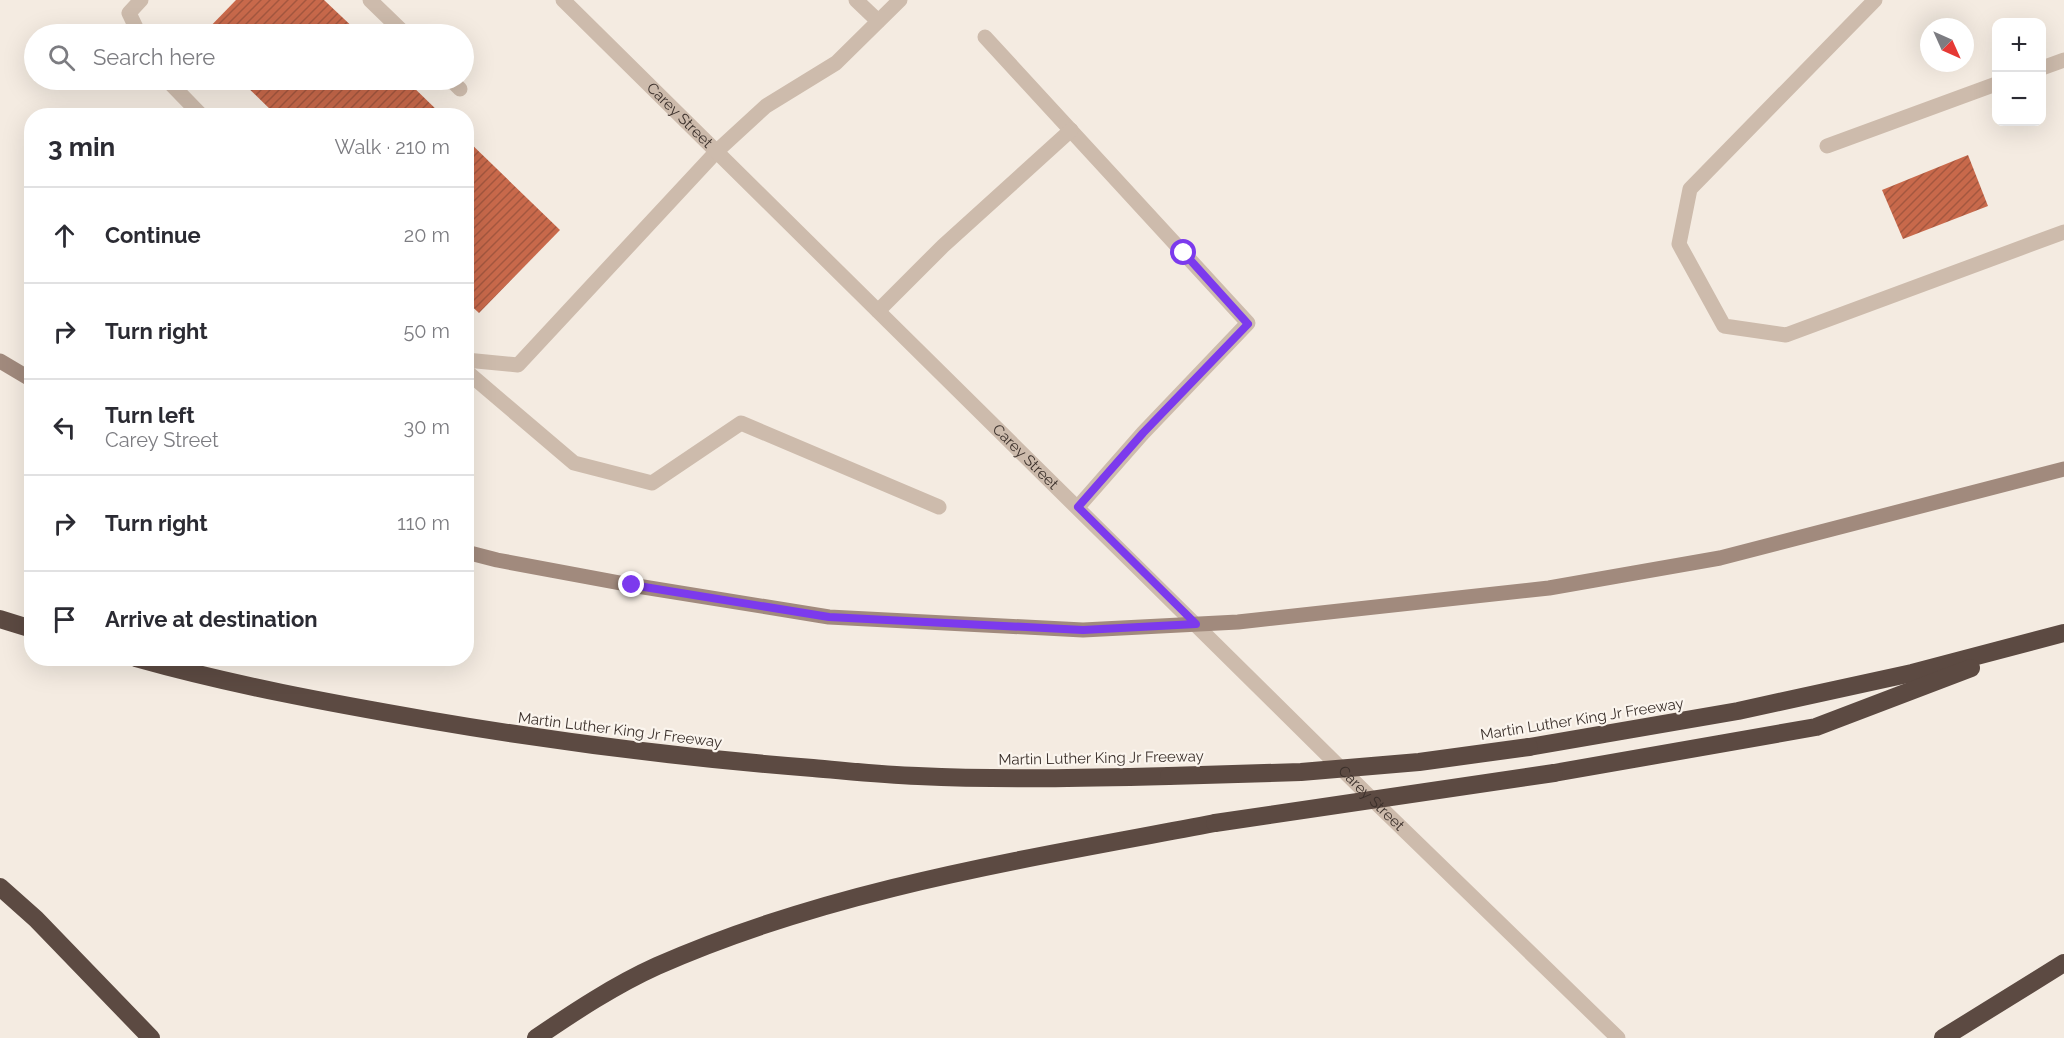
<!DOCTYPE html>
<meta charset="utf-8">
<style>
body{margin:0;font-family:Raleway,sans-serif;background:#f7f7f7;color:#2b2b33}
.controls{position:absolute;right:18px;top:18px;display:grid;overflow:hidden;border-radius:12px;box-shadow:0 6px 24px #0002}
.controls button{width:54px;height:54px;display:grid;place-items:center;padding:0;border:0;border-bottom:2px solid #e1e1e2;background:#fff;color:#2b2b33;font:30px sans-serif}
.compass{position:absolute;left:1920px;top:18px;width:54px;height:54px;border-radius:50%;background:#fff;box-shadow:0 6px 24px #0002;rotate:135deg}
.stop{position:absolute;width:18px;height:18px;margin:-14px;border:4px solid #7c3aed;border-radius:50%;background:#fff}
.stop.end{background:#7c3aed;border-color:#fff;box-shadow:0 2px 6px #0008}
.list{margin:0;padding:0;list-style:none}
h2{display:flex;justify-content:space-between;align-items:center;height:78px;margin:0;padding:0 24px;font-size:26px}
h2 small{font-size:20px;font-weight:400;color:#7c7c81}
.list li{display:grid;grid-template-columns:39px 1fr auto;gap:18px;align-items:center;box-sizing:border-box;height:96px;padding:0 24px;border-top:2px solid #e1e1e2}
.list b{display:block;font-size:22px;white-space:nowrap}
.list p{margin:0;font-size:20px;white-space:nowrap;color:#7c7c81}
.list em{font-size:20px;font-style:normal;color:#7c7c81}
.icon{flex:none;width:33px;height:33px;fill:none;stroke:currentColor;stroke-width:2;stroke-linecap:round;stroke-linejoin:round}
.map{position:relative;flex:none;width:2064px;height:1038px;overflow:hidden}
.search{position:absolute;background:#fff;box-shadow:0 6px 24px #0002;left:24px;top:24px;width:450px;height:66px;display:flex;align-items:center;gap:15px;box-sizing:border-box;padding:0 21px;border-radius:33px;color:#7c7c81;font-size:22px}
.panel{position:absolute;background:#fff;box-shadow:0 6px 24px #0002;left:24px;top:108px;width:450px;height:558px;border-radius:24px}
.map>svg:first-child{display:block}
.building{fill:url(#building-hatch)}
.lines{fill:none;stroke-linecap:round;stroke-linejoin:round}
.service{stroke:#cdbbac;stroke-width:15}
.tertiary{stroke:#cdbbac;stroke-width:15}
.secondary{stroke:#a18a7d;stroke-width:15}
.motorway{stroke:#5c4a42;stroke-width:18}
.motorway-bridge{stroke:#5c4a42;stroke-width:18}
.route{stroke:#7c3aed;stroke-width:8}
.labels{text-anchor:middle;stroke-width:4.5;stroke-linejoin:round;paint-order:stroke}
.street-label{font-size:15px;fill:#3b302b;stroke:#fbf5ee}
</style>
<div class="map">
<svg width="2064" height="1038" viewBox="0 0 2064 1038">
<defs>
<pattern id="building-hatch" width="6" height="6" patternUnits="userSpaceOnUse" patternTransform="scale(1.5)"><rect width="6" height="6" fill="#c8694b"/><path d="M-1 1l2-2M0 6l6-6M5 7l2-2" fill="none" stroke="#a4573f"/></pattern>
</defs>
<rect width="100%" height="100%" fill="#f4ebe1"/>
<!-- building -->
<g class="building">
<path d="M236,0H324L360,34H203Z"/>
<path d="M240,80H406L443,116H277Z"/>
<path d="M466,139L560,230L479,313L466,301Z"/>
<path d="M1968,155L1988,206L1903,239L1882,190Z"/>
</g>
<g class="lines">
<!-- service -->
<g class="service">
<path d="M370,0L405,34"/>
<path d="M856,0L878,21"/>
<path d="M1875,0L1690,189L1679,244L1724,326L1786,335L2064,232"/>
<path d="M139,34L129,13L141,0"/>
<path d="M985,37L1248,323L1143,433L1078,507"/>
<path d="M2042,68L2064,60"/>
<path d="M167,80L202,116"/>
<path d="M451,80L460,89"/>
<path d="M1827,146L1996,84"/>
<path d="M878,311L943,246L1071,130"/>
<path d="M466,360L518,365L717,151L766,106L836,63L900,0"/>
<path d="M466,371L574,463L652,483L741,423L939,507"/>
</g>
<!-- tertiary -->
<path class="tertiary" id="s1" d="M563,0L1376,803L1618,1038"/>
<!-- secondary -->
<g class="secondary">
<path d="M0,361L32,380"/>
<path d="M466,552L497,560L631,585L829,617L1083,630L1238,622L1549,588L1720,558L2064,469"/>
</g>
<!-- motorway -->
<g class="motorway">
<path d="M0,619L32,629"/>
<path d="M136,658C232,685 330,703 428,720C556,742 684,758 813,768C848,771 883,775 918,776C1002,780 1086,778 1169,776"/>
<path d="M1529,747L1738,711L1912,673L2064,633"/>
<path d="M1554,773L1816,727L1971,668"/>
<path d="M0,887L36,919L151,1038"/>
<path d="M536,1038C574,1012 615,985 657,966C833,888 1027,859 1215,823"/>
<path d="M1943,1038L2064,963"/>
</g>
<!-- motorway-bridge -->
<g class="motorway-bridge">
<path d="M1169,776L1301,772L1419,762L1529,747"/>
<path d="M1215,823L1554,773"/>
</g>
</g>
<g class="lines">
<!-- route -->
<path class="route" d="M632,585L829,617L1083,630L1196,624L1078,507L1143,433L1248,324L1184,253"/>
</g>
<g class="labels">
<!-- street labels -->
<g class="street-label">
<text dy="5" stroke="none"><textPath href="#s1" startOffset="164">Carey Street</textPath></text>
<text dy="5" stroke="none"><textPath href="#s1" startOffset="650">Carey Street</textPath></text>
<text transform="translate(1582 719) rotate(-9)" y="5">Martin Luther King Jr Freeway</text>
<text transform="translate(620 730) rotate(7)" y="5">Martin Luther King Jr Freeway</text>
<text transform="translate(1101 758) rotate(-1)" y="5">Martin Luther King Jr Freeway</text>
<text dy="5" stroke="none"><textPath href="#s1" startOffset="1136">Carey Street</textPath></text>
</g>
</g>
</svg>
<div class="controls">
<button>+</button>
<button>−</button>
</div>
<svg class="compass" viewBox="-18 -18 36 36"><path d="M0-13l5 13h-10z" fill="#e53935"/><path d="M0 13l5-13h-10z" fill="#7c7c81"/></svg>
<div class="stop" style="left:1184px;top:253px"></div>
<div class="stop end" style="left:632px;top:585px"></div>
<div class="search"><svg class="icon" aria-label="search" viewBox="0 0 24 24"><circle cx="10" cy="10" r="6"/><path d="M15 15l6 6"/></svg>Search here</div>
<section class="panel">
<h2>3 min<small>Walk · 210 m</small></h2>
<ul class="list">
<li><svg class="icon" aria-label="ahead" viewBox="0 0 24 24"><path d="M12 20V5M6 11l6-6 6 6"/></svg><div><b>Continue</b></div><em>20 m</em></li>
<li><svg class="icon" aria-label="right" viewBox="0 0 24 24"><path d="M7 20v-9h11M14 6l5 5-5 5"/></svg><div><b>Turn right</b></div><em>50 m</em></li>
<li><svg class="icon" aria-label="left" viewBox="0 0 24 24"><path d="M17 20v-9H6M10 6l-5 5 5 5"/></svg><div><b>Turn left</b><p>Carey Street</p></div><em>30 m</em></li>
<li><svg class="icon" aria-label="right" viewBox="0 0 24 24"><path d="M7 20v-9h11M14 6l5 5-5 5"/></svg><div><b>Turn right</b></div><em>110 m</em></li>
<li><svg class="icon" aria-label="arrive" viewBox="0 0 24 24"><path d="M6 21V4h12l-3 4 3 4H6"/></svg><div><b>Arrive at destination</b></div></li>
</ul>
</section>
</div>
